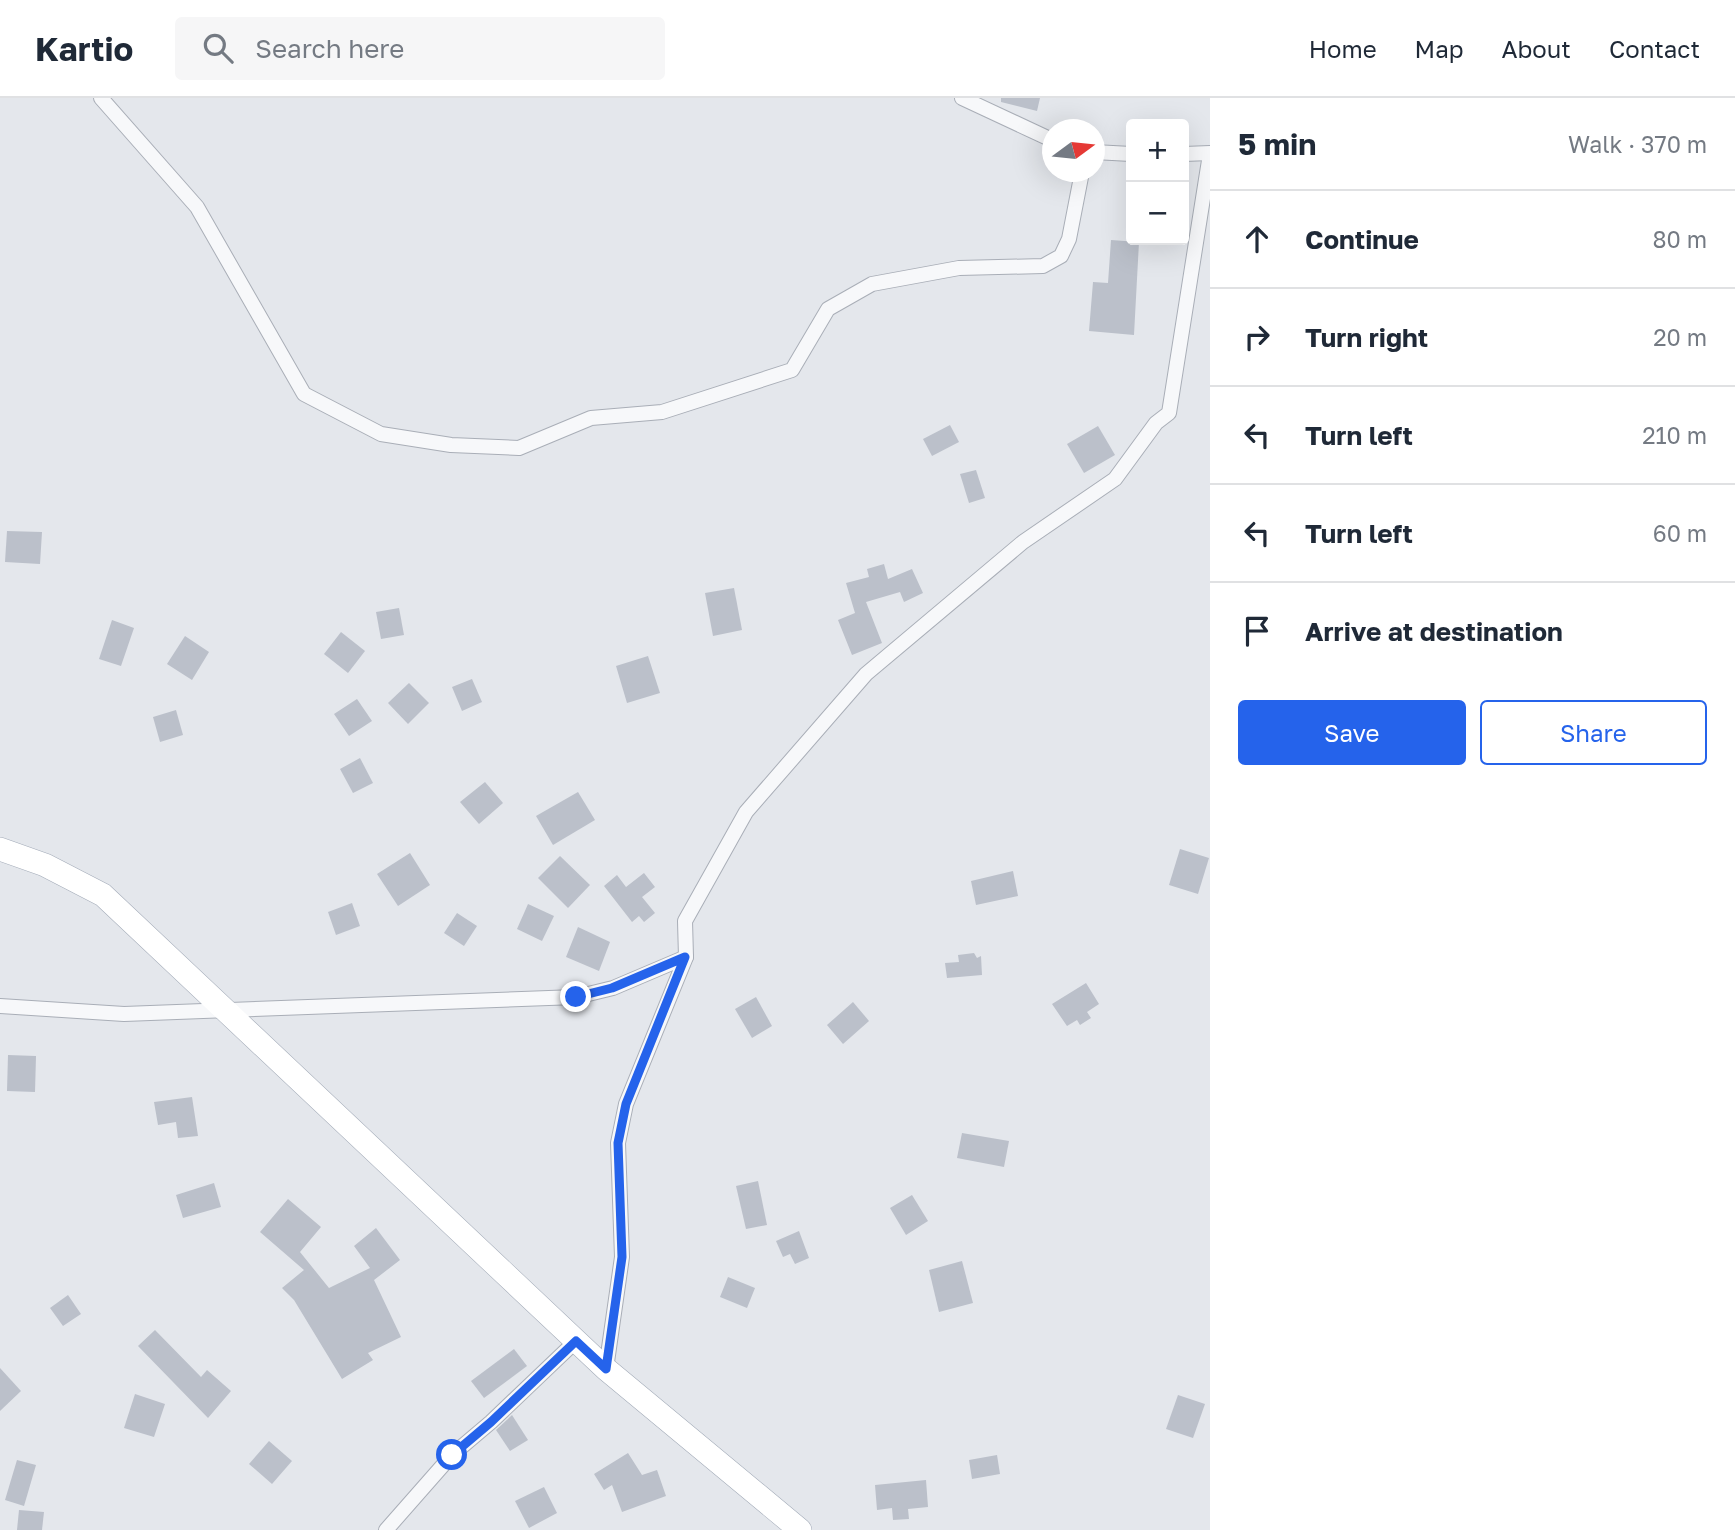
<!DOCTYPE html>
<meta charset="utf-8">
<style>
body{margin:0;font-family:"Golos Text",sans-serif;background:#f6f6f7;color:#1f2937}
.controls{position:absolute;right:21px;top:21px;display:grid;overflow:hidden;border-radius:7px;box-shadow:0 7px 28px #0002}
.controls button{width:63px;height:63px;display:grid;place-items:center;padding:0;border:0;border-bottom:2px solid #e0e1e3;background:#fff;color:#1f2937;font:35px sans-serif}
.compass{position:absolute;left:1042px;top:21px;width:63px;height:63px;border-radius:50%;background:#fff;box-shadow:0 7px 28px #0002;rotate:75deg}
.stop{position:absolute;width:21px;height:21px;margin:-16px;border:5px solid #2563eb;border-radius:50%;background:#fff}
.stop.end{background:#2563eb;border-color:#fff;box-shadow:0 2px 7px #0008}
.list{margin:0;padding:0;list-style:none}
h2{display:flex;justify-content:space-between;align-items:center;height:91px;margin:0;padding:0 28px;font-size:30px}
h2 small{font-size:23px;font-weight:400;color:#747a83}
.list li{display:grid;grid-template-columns:46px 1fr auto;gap:21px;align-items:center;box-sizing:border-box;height:98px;padding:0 28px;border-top:2px solid #e0e1e3}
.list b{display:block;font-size:26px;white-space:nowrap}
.list em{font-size:23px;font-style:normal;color:#747a83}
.actions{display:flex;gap:14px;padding:21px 28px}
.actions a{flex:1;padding:16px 0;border:2px solid #2563eb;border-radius:7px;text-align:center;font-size:24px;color:#2563eb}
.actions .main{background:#2563eb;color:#fff}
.icon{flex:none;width:38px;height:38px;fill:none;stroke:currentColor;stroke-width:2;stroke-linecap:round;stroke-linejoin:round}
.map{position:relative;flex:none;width:1210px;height:1432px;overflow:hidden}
header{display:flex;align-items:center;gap:42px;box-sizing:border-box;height:98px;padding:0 35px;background:#fff;border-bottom:2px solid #e0e1e3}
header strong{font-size:33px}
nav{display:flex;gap:38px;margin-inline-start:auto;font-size:24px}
.search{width:490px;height:63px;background:#f6f6f7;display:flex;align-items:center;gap:18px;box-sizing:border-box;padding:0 24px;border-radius:7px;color:#747a83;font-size:26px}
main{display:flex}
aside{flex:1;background:#fff}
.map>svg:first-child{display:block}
.building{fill:#bbc0ca}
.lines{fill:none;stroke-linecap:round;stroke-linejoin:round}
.minor-casing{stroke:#a9aeb7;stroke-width:16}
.primary-casing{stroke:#a3abb8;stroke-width:24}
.minor{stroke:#f7f8fa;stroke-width:14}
.primary{stroke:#fff;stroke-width:23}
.route{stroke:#2563eb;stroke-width:9}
</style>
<header>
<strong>Kartio</strong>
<div class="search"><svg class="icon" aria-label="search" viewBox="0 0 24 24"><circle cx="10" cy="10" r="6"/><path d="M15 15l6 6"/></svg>Search here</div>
<nav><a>Home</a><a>Map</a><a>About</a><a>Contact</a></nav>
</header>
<main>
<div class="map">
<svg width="1210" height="1432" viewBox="0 0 1210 1432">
<rect width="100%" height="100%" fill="#e4e7ec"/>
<!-- building -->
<g class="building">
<path d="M1001,0H1040L1037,13L1001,4Z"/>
<path d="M1111,142L1139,144L1134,237L1089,233L1093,184L1108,185Z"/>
<path d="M950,327L959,344L932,358L923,341Z"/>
<path d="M1098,328L1115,357L1084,375L1067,346Z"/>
<path d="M976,372L985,400L969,405L960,376Z"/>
<path d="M7,433L42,434L40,466L5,464Z"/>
<path d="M884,466L888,481L912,471L923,495L904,504L900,494L866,504L882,545L852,557L838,522L855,515L846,485L869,479L867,471Z"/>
<path d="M734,490L742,532L713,538L705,495Z"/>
<path d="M399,510L404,537L381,541L376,514Z"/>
<path d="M112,522L134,530L121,568L99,561Z"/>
<path d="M341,534L365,553L348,575L324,556Z"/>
<path d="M185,538L209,554L192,582L167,566Z"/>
<path d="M648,558L660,595L627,605L616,568Z"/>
<path d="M472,581L482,604L462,613L452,589Z"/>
<path d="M409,585L429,605L408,626L388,605Z"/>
<path d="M357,601L372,623L349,638L334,616Z"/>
<path d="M176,612L183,637L160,644L153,619Z"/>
<path d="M360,660L373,685L353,695L340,671Z"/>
<path d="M485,684L503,705L479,726L460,704Z"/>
<path d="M578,694L595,722L553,747L536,718Z"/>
<path d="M1180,751L1209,760L1198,796L1169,787Z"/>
<path d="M410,755L430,787L398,808L377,776Z"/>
<path d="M560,758L590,787L568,810L538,780Z"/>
<path d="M1013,773L1018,798L976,807L971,783Z"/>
<path d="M644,775L655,789L642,799L655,815L644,824L639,818L632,824L604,788L617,777L626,789Z"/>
<path d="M352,805L360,828L336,837L328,814Z"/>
<path d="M528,806L554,818L542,843L517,831Z"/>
<path d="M457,815L477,828L464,848L444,835Z"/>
<path d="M578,829L610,844L599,873L566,859Z"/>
<path d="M974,855L977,860L981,858L982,877L947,880L945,865L959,864L958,857Z"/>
<path d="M1086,885L1099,906L1087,914L1091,920L1080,927L1077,922L1067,928L1052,906Z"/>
<path d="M756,899L772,928L752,940L735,911Z"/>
<path d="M853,904L869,923L843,946L827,927Z"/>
<path d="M8,957L36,958L35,994L7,993Z"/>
<path d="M192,999L198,1038L178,1040L176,1024L158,1027L154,1004Z"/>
<path d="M962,1035L1009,1043L1004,1069L957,1060Z"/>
<path d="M758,1083L767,1127L746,1131L736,1088Z"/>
<path d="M214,1085L221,1109L183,1120L176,1097Z"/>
<path d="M912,1097L928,1123L906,1137L890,1110Z"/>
<path d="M288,1101L321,1129L300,1154L329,1190L370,1170L354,1148L376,1130L400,1162L374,1182L401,1239L368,1255L373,1262L342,1281L294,1202L282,1190L304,1172L260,1134Z"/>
<path d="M799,1133L809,1160L795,1166L790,1156L783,1159L776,1143Z"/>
<path d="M962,1163L973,1205L939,1214L929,1172Z"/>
<path d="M728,1179L755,1190L747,1210L720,1199Z"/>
<path d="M68,1197L81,1216L63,1228L50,1210Z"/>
<path d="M155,1232L201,1279L207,1272L231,1293L208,1320L138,1248Z"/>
<path d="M514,1251L527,1268L484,1300L471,1283Z"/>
<path d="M0,1270L21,1293L0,1313Z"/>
<path d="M135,1296L165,1306L154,1339L124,1330Z"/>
<path d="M1178,1297L1205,1306L1193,1340L1166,1331Z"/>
<path d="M512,1317L528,1342L510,1353L496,1332Z"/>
<path d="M269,1343L292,1363L272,1386L249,1366Z"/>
<path d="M628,1355L642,1377L657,1372L666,1398L622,1414L612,1387L604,1392L594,1376Z"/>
<path d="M997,1357L1000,1376L972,1381L969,1362Z"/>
<path d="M17,1362L36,1367L24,1408L5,1402Z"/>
<path d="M926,1382L928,1409L908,1411L909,1421L893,1422L892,1410L877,1412L875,1387Z"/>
<path d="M544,1389L557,1415L529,1430L515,1403Z"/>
<path d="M19,1412L44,1414L42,1432H17Z"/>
</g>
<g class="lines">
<!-- minor casing -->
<g class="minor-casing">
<g id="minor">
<path d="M101,0L197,109L304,296L381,336L451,347L519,350L591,320L662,314L792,272L828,211L872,186L959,170L1043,168L1061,158L1069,141L1082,74"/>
<path d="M962,0L1052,42"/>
<path d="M1094,54L1131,56"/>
<path d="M1184,56L1210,55"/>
<path d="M0,908L124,916L576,899L613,890L686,859"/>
<path d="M606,1271L622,1159L618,1045L626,1006L686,859L685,823L746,714L866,576L1023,444L1115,381L1156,325L1169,315L1210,56"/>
<path d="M386,1432L452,1357L491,1324L576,1243"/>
</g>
</g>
<!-- primary casing -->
<g class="primary-casing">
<path id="primary" d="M0,751L45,767L103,797L606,1271L800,1432"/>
</g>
<!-- minor -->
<use href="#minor" class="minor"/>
<!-- primary -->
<use href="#primary" class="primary"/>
</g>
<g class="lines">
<!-- route -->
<path class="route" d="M452,1357L491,1324L576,1243L606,1271L622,1159L618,1045L626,1006L685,859L612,890L576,899"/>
</g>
</svg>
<div class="controls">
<button>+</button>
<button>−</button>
</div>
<svg class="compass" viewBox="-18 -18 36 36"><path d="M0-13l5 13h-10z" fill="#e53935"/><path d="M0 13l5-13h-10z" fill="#747a83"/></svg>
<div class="stop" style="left:452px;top:1357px"></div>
<div class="stop end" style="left:576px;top:899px"></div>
</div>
<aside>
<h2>5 min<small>Walk · 370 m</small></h2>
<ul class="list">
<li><svg class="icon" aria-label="ahead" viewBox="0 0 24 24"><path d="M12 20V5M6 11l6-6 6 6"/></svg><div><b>Continue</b></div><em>80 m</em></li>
<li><svg class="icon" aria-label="right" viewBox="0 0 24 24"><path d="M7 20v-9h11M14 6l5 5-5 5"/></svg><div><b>Turn right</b></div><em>20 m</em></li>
<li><svg class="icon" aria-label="left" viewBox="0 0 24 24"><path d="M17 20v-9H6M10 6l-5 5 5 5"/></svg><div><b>Turn left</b></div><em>210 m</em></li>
<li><svg class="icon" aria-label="left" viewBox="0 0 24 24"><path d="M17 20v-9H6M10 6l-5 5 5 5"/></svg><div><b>Turn left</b></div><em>60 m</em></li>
<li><svg class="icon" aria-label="arrive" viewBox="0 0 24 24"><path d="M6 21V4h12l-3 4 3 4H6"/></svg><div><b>Arrive at destination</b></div></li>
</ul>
<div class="actions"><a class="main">Save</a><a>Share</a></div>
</aside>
</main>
